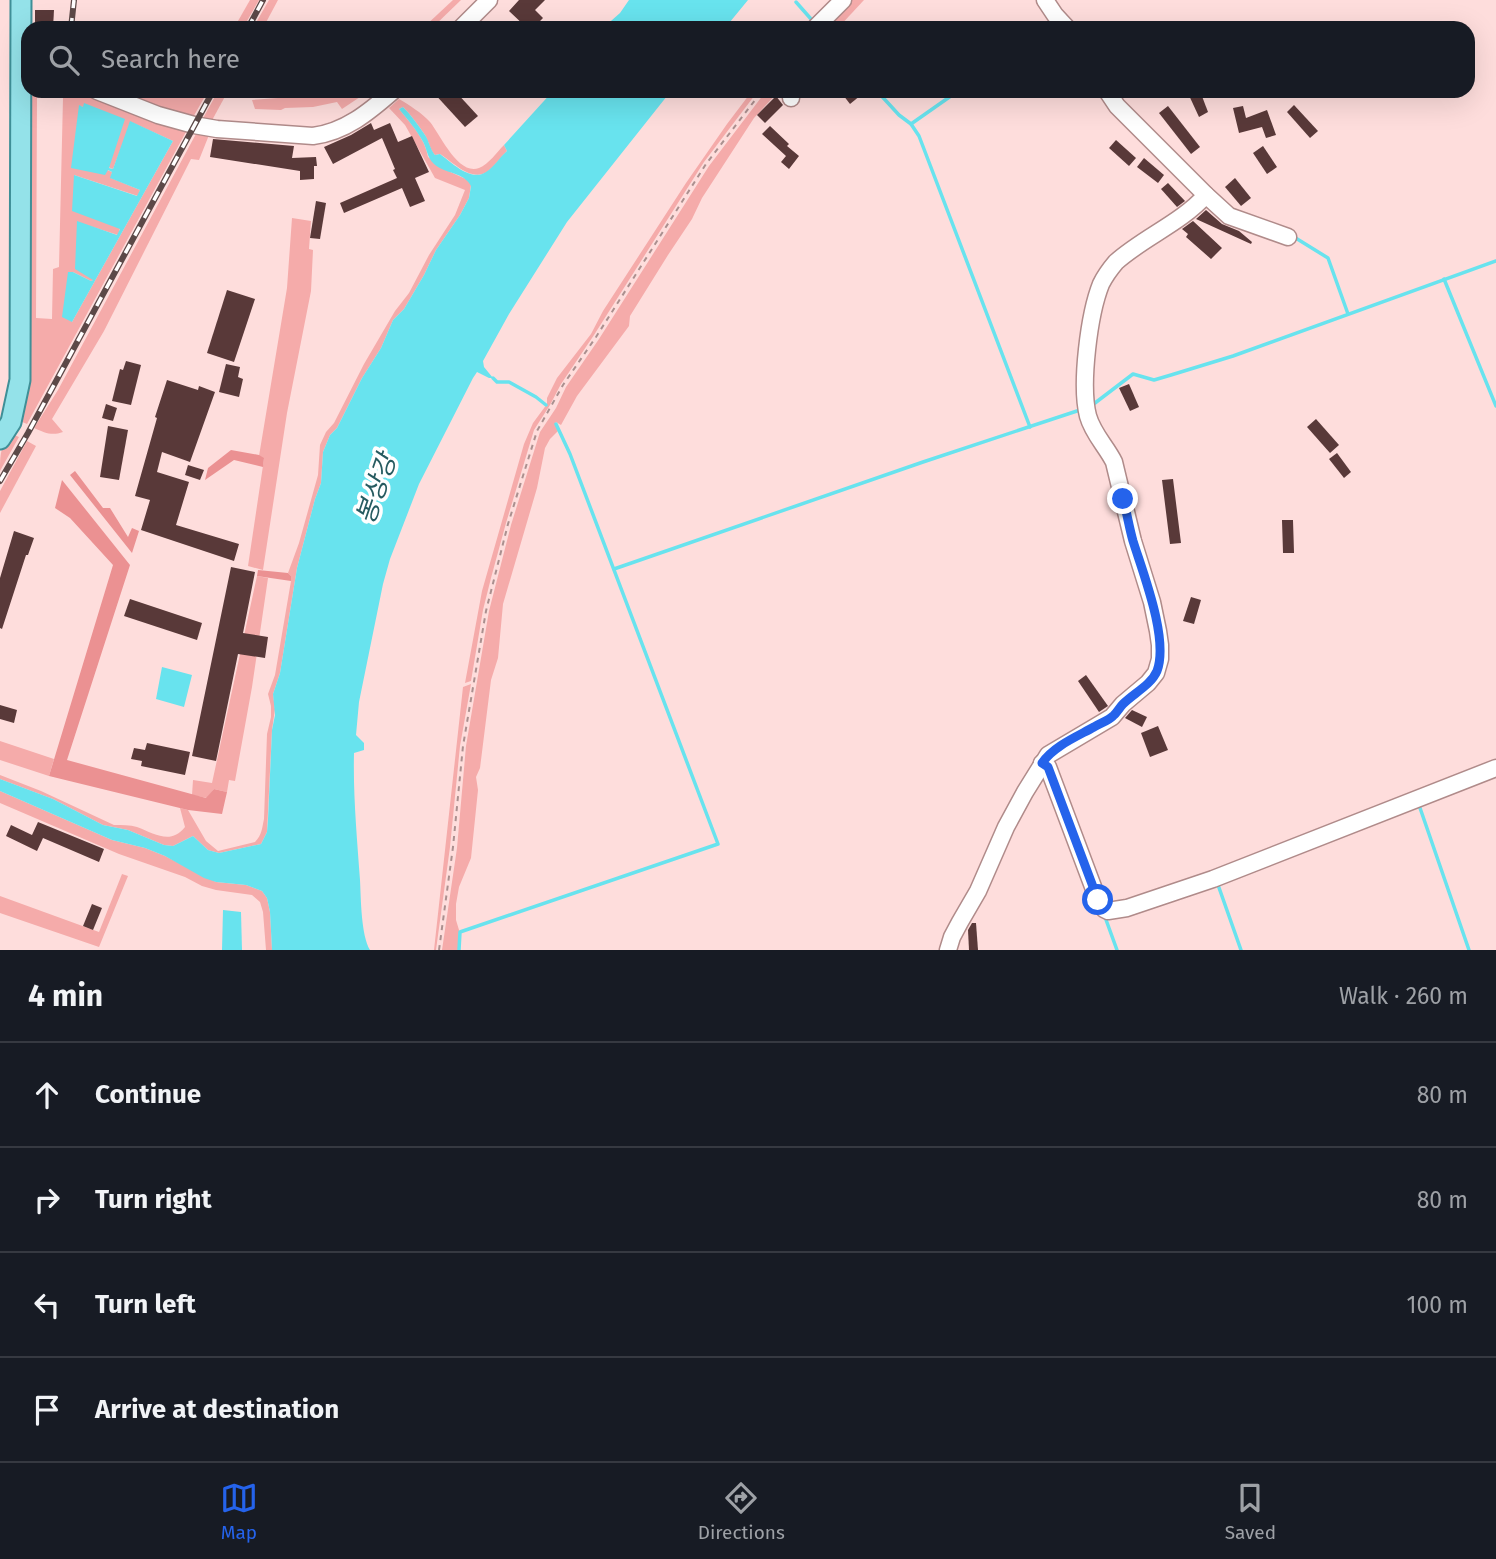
<!DOCTYPE html>
<meta charset="utf-8">
<style>
body{margin:0;font-family:"Fira Sans","Noto Sans KR",sans-serif;background:#242831;color:#f1f3f6}
.stop{position:absolute;width:21px;height:21px;margin:-16px;border:5px solid #2563eb;border-radius:50%;background:#fff}
.stop.end{background:#2563eb;border-color:#fff;box-shadow:0 2px 7px #0008}
.list{margin:0;padding:0;list-style:none}
h2{display:flex;justify-content:space-between;align-items:center;height:91px;margin:0;padding:0 28px;font-size:30px}
h2 small{font-size:23px;font-weight:400;color:#9ea1a6}
.list li{display:grid;grid-template-columns:46px 1fr auto;gap:21px;align-items:center;box-sizing:border-box;height:105px;padding:0 28px;border-top:2px solid #363941}
.list b{display:block;font-size:26px;white-space:nowrap}
.list em{font-size:23px;font-style:normal;color:#9ea1a6}
.icon{flex:none;width:38px;height:38px;fill:none;stroke:currentColor;stroke-width:2;stroke-linecap:round;stroke-linejoin:round}
.map{position:relative;flex:none;width:1496px;height:950px;overflow:hidden}
.search{position:absolute;background:#171b24;box-shadow:0 7px 28px #0002;left:21px;right:21px;top:21px;height:77px;display:flex;align-items:center;gap:18px;box-sizing:border-box;padding:0 24px;border-radius:21px;color:#9ea1a6;font-size:26px}
.sheet{height:511px;background:#171b24}
nav{display:flex;justify-content:space-around;align-items:center;box-sizing:border-box;height:98px;border-top:2px solid #363941;background:#171b24;font-size:19px;color:#9ea1a6}
nav a{display:grid;justify-items:center;gap:4px}
nav .on{color:#2563eb}
.map>svg:first-child{display:block}
.green{fill:#f5abaa;fill-rule:evenodd}
.forest{fill:#eb9192}
.water{fill:#68e3ee}
.lines{fill:none;stroke-linecap:round;stroke-linejoin:round}
.stream{stroke:#68e3ee;stroke-width:3.5}
.building{fill:#593939}
.minor-casing{stroke:#b08b8a;stroke-width:19}
.major-casing{stroke:#3f8f97;stroke-width:23}
.path{stroke:#aa908f;stroke-width:2;stroke-dasharray:5 5;stroke-linecap:butt}
.minor{stroke:#fff;stroke-width:16}
.major{stroke:#94e2e9;stroke-width:19}
.rail-casing{stroke:#5c4948;stroke-width:6}
.rail{stroke:#fff;stroke-width:3.5;stroke-dasharray:10;stroke-linecap:butt}
.route{stroke:#2563eb;stroke-width:9}
.labels{text-anchor:middle;stroke-width:7;stroke-linejoin:round;paint-order:stroke}
.water-label{font-size:26px;font-style:italic;fill:#265b60;stroke:#fff}
</style>
<div class="map">
<svg width="1496" height="950" viewBox="0 0 1496 950">
<rect width="100%" height="100%" fill="#fedddc"/>
<!-- green -->
<g class="green">
<path d="M250,0H259L243,28H234Z"/>
<path d="M269,0H278L263,28H253Z"/>
<path d="M453,0H461L432,28H423Z"/>
<path d="M846,0H864L838,28H824Z"/>
<path d="M32,91H89L187,130L27,424L20,421L30,384L29,271ZM37,96L63,98L59,267L53,269L52,319L36,318ZM79,106L83,107L108,167L113,169L131,122L173,141L72,322L73,272L91,281L93,280L77,222L118,235L120,228L74,175L138,196L140,190L111,178L112,172L107,170Z"/>
<path d="M108,91H188L198,94L200,91H208L192,119Z"/>
<path d="M218,91H228L210,124L201,122Z"/>
<path d="M321,91H369L342,109L337,102L313,107L285,108L281,110L255,109L252,100L305,96Z"/>
<path d="M752,91H758L704,162L594,335L561,384L550,405L534,430L506,523L491,578L483,610L471,681L465,683L482,591L524,444L533,423L547,404V398L557,378L591,334L603,311L686,183L727,124Z"/>
<path d="M766,91H779L754,118L702,198L692,219L668,255L630,316L629,326L577,396L561,425L556,422L555,424L558,431L550,439L545,448L537,488L503,604L498,658L491,680L480,768L476,777L478,790L471,858L459,887L456,904V920L459,930L458,950H442L457,848L466,746L489,611L511,525L540,432L556,408L566,387L599,339L709,166Z"/>
<path d="M399,99C409,105 422,113 430,122C440,134 458,176 479,168C489,164 497,152 504,145L507,151C501,157 494,167 487,172C471,182 453,162 440,154L435,155C430,150 429,142 425,135C418,125 411,115 403,107L399,109C411,124 425,138 428,157L446,170L468,180L471,185L469,198L460,215L436,250L424,275L404,309L393,320L381,348L362,378L337,428L330,435L323,452L321,483L315,499L297,568L280,673L273,694L275,709L272,730L267,832L261,844L219,853L208,850L193,836L173,846L164,845L128,830L103,825L53,799L0,779V775L41,791L114,825C122,825 130,825 137,827C155,834 171,845 185,827L180,808L188,810L206,841L218,851L255,842C262,835 262,828 264,819L267,734L271,717V706L268,694L275,675L291,581V576L288,573L299,543L318,475L320,445L326,432L334,423L364,364L395,311L409,293L429,255L455,215L465,190L435,178L405,125L389,108Z"/>
<path d="M197,132L209,135L199,160L191,159L104,331L52,419L63,432C52,436 45,433 34,428L58,390Z"/>
<path d="M292,218L311,221L309,249L313,250L311,291L287,413L263,570L248,566L264,459L259,456L287,288Z"/>
<path d="M12,434L19,437L0,471C0,454 0,447 12,434Z"/>
<path d="M27,441L36,446L0,513V491Z"/>
<path d="M257,576L268,578L252,687L235,781L229,780L227,792L214,789L207,798L192,795L193,780L212,783Z"/>
<path d="M471,684L460,746L450,847L436,950H434L463,687Z"/>
<path d="M0,741L54,759L49,776L0,760Z"/>
<path d="M0,791L112,840L145,848L165,856L216,882L246,885L262,891L267,898L270,912L272,950H266L263,912L260,902L252,895L216,890L202,886L185,877L119,854L0,803Z"/>
<path d="M122,874L128,876L99,947L0,913V896L99,932Z"/>
</g>
<!-- forest -->
<g class="forest">
<path d="M231,450L259,455L264,458L263,467L234,460L205,480L208,468Z"/>
<path d="M75,471L103,508H110L128,537L132,528L139,531L132,553L70,475Z"/>
<path d="M62,480L130,565L67,760L206,798L214,789L227,792L222,814L188,810L49,776L113,565L70,518L55,508Z"/>
<path d="M258,570L288,573L291,576V581L257,576Z"/>
</g>
<!-- water -->
<g class="water">
<path d="M629,0H748L725,28H603L620,13Z"/>
<path d="M553,91H671L567,222L509,314L483,361L484,367L493,378H489L477,372L473,378L419,484L390,559L383,584L359,702L356,735L364,743V750L354,753C353,795 357,838 360,880C361,899 361,935 370,950H272L270,912L267,898L262,891L246,885L216,882L204,878L165,856L145,848L112,840L0,791V779L53,799L103,825L128,830L164,845L173,846L193,836L208,850L219,853L261,844L267,832L268,819L272,730L275,715L273,694L280,673L297,568L315,499L321,483L323,452L330,435L337,428L362,378L381,348L393,320L404,309L424,275L436,250L460,215L469,198L471,186C464,172 445,174 434,164C427,158 427,148 422,140C416,129 407,119 399,109L403,107C411,115 418,125 425,135C429,141 430,149 435,155L440,154C452,163 471,182 486,172C494,167 500,157 507,151L504,145Z"/>
<path d="M84,103L125,119L109,168L113,169L130,121L173,141L72,322L62,317L68,272H73L91,281L93,280L75,269L77,221L117,235L120,229L72,211L74,175L137,196L140,190L110,178L112,172L108,170L105,175L71,168L79,105L83,107Z"/>
<path d="M162,667L192,675L184,707L156,699Z"/>
<path d="M223,910L241,912L242,950H222Z"/>
</g>
<g class="lines">
<!-- stream -->
<g class="stream">
<path d="M796,2L811,19"/>
<path d="M1048,28L1057,23"/>
<path d="M877,91L899,115L911,124L919,136L1030,427"/>
<path d="M911,124L958,91"/>
<path d="M1294,237L1328,258L1348,314"/>
<path d="M1444,279L1496,406"/>
<path d="M493,378L497,382H509L536,397L546,405"/>
<path d="M1095,403L1133,374L1154,380L1171,375L1233,356L1496,261"/>
<path d="M614,569L923,462L1083,409"/>
<path d="M1419,805L1469,950"/>
<path d="M1217,882L1241,950"/>
<path d="M1107,915L1105,917L1117,950"/>
<path d="M459,950L460,932L718,844L570,454L556,424"/>
</g>
</g>
<!-- building -->
<g class="building">
<path d="M519,0H545L535,10L543,18L533,28H527L509,11Z"/>
<path d="M35,10H54L53,28H35Z"/>
<path d="M432,91H455L478,116L465,127Z"/>
<path d="M840,91H866L850,104Z"/>
<path d="M1187,91H1200L1208,112L1199,117Z"/>
<path d="M776,96L783,105L765,123L757,115Z"/>
<path d="M1294,105L1318,131L1310,138L1287,112Z"/>
<path d="M1168,106L1200,147L1191,154L1159,113Z"/>
<path d="M1243,106L1246,118L1267,110L1276,135L1266,138L1262,127L1239,133L1233,108Z"/>
<path d="M371,123L374,130L390,123L398,142L412,136L429,172L415,178L425,201L410,207L402,188L344,213L340,203L397,178L393,170L395,169L382,138L333,164L324,147L351,135Z"/>
<path d="M770,126L789,144L787,146L799,156L789,169L781,162L786,156L762,134Z"/>
<path d="M213,139L294,146L292,158L316,157L317,166H314V179L300,180V171L210,157Z"/>
<path d="M1116,140L1136,158L1129,166L1109,148Z"/>
<path d="M1263,146L1277,167L1267,174L1253,153Z"/>
<path d="M1144,158L1164,175L1158,183L1137,167Z"/>
<path d="M1235,178L1251,198L1241,206L1225,187Z"/>
<path d="M1168,183L1185,201L1177,207L1161,189Z"/>
<path d="M316,201L326,203L320,239L310,238Z"/>
<path d="M1206,210L1222,224L1239,231L1252,242L1251,244L1196,219Z"/>
<path d="M1193,221L1222,248L1211,259L1186,237L1188,234L1182,229Z"/>
<path d="M227,290L255,299L234,362L207,353Z"/>
<path d="M126,361L141,365L131,405L112,401L120,369L123,370Z"/>
<path d="M226,364L240,367L238,377L243,379L239,397L219,392Z"/>
<path d="M167,380L198,390L199,386L215,392L190,462L162,452L157,472L189,482L176,525L239,544L234,561L141,530L150,500L135,496L157,418L155,417Z"/>
<path d="M1129,384L1139,407L1130,411L1119,388Z"/>
<path d="M106,404L117,408L113,421L102,418Z"/>
<path d="M1316,419L1339,445L1330,453L1307,427Z"/>
<path d="M108,426L128,430L119,480L100,477Z"/>
<path d="M1337,453L1351,472L1344,478L1329,459Z"/>
<path d="M188,465L204,470L200,480L185,475Z"/>
<path d="M1173,479L1181,543L1170,544L1162,480Z"/>
<path d="M1282,520H1293L1294,553H1283Z"/>
<path d="M14,531L34,538L28,555H26L2,629L0,628V578Z"/>
<path d="M231,567L255,572L243,633L268,637L265,658L238,654L216,761L192,756Z"/>
<path d="M1191,597L1201,600L1194,624L1183,621Z"/>
<path d="M130,599L202,623L197,640L124,616Z"/>
<path d="M1086,675L1108,706L1099,712L1078,681Z"/>
<path d="M0,705L17,710L14,723L0,719Z"/>
<path d="M1132,710L1147,717L1142,727L1125,718Z"/>
<path d="M1158,726L1168,750L1150,757L1141,733Z"/>
<path d="M147,743L190,752L185,775L141,766L142,761L131,759L134,748L145,750Z"/>
<path d="M38,822L104,849L99,862L43,838L37,851L6,836L11,825L32,835Z"/>
<path d="M92,904L102,908L93,930L83,926Z"/>
<path d="M972,923H976L978,950H969L968,930Z"/>
</g>
<g class="lines">
<!-- minor casing -->
<g class="minor-casing">
<g id="minor">
<path d="M1045,0L1055,15L1067,28"/>
<path d="M461,28L489,0"/>
<path d="M815,28L843,0"/>
<path d="M97,91L158,115L194,125L217,129L313,136C345,132 369,112 393,91"/>
<path d="M791,91V98"/>
<path d="M1107,91L1117,106L1206,195L1229,216L1288,237"/>
<path d="M1042,763L1048,767L1098,900L1104,909L1108,911L1127,908L1213,879L1496,768"/>
<path d="M948,950L952,937L960,922L978,891L1006,827L1025,792L1048,755L1112,717L1123,704L1148,683L1156,673L1160,659V645L1158,631L1152,602L1133,541L1114,462C1106,446 1093,434 1088,416C1080,385 1089,314 1101,284C1105,276 1110,269 1116,262C1144,237 1181,223 1206,195"/>
</g>
</g>
<!-- major casing -->
<g class="major-casing">
<path id="major" d="M0,439L11,422L20,380L21,0"/>
</g>
<!-- path -->
<path class="path" d="M439,950L453,847L463,746L486,611L508,524L537,431L563,385L596,337L706,164L762,91"/>
<!-- minor -->
<use href="#minor" class="minor"/>
<!-- major -->
<use href="#major" class="major"/>
<!-- rail casing -->
<g class="rail-casing">
<g id="rail">
<path d="M71,28L74,0"/>
<path d="M248,28L263,0"/>
<path d="M0,481L28,433L213,91"/>
</g>
</g>
<!-- rail -->
<use href="#rail" class="rail"/>
</g>
<g class="lines">
<!-- route -->
<path class="route" d="M1098,900L1048,767L1042,763C1054,746 1076,737 1094,727C1100,723 1108,721 1113,716C1117,713 1119,708 1123,704C1134,693 1151,685 1157,671C1169,639 1143,573 1133,541C1129,527 1127,513 1123,499"/>
</g>
<g class="labels">
<!-- water labels -->
<g class="water-label">
<text transform="translate(376 489) rotate(-71)" y="9">봉상강</text>
</g>
</g>
</svg>
<div class="stop" style="left:1098px;top:900px"></div>
<div class="stop end" style="left:1123px;top:499px"></div>
<div class="search"><svg class="icon" aria-label="search" viewBox="0 0 24 24"><circle cx="10" cy="10" r="6"/><path d="M15 15l6 6"/></svg>Search here</div>
</div>
<section class="sheet">
<h2>4 min<small>Walk · 260 m</small></h2>
<ul class="list">
<li><svg class="icon" aria-label="ahead" viewBox="0 0 24 24"><path d="M12 20V5M6 11l6-6 6 6"/></svg><div><b>Continue</b></div><em>80 m</em></li>
<li><svg class="icon" aria-label="right" viewBox="0 0 24 24"><path d="M7 20v-9h11M14 6l5 5-5 5"/></svg><div><b>Turn right</b></div><em>80 m</em></li>
<li><svg class="icon" aria-label="left" viewBox="0 0 24 24"><path d="M17 20v-9H6M10 6l-5 5 5 5"/></svg><div><b>Turn left</b></div><em>100 m</em></li>
<li><svg class="icon" aria-label="arrive" viewBox="0 0 24 24"><path d="M6 21V4h12l-3 4 3 4H6"/></svg><div><b>Arrive at destination</b></div></li>
</ul>
</section>
<nav>
<a class="on"><svg class="icon" aria-label="map" viewBox="0 0 24 24"><path d="M3 6l6-2 6 2 6-2v14l-6 2-6-2-6 2zM9 4v14M15 6v14"/></svg>Map</a>
<a><svg class="icon" aria-label="directions" viewBox="0 0 24 24"><path d="M12 3l9 9-9 9-9-9zM9 14v-3h6M13 9l2 2-2 2"/></svg>Directions</a>
<a><svg class="icon" aria-label="saved" viewBox="0 0 24 24"><path d="M7 4h10v16l-5-4-5 4z"/></svg>Saved</a>
</nav>
